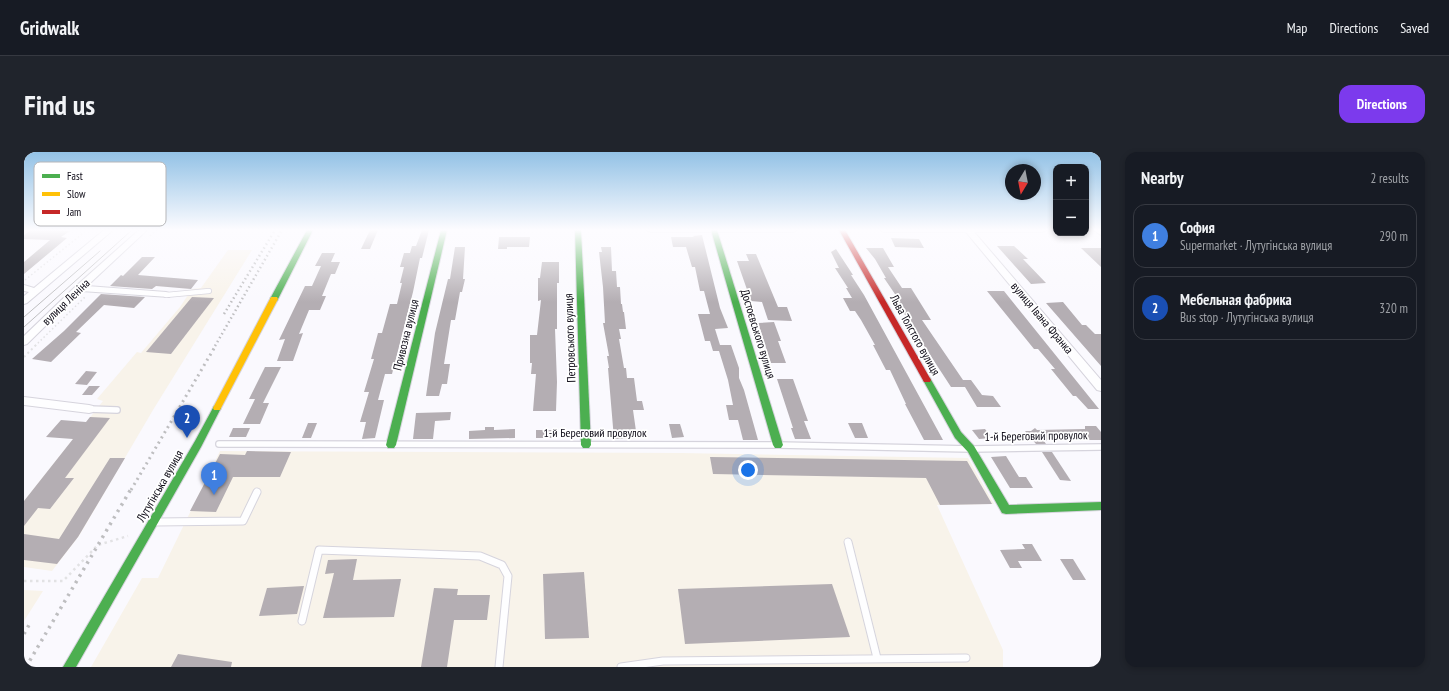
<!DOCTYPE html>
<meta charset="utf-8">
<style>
body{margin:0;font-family:"PT Sans Narrow",sans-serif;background:#20242c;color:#f1f3f6}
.controls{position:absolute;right:12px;top:12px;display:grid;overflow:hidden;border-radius:8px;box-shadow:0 2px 6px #0003}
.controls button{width:36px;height:36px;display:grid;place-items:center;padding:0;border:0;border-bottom:1px solid #363941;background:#171b24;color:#f1f3f6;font:20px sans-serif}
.compass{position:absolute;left:981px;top:12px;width:36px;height:36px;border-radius:50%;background:#171b24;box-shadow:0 2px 6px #0003;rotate:190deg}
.you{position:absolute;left:724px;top:318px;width:14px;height:14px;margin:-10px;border:3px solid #fff;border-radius:50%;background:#1a73e8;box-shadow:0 0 0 6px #1a73e833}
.badge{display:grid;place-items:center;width:26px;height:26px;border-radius:50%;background:#7c3aed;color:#fff;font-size:13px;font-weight:700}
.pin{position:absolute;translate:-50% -33px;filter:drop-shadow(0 1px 2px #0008)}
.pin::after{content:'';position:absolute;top:21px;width:14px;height:12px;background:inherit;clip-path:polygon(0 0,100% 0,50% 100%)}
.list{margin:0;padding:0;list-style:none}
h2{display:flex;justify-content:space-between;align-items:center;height:52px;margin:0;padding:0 16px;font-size:17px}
h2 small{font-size:13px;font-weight:400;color:#9ea1a6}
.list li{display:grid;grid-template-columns:26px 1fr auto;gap:12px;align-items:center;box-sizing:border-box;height:64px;margin:0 8px 8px;padding:0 8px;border:1px solid #363941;border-radius:12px}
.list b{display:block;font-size:15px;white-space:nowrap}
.list p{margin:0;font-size:13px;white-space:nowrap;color:#9ea1a6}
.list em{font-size:13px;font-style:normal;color:#9ea1a6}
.map{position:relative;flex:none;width:1077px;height:515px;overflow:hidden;border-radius:12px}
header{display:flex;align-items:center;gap:24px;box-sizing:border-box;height:56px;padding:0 20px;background:#171b24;border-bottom:1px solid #363941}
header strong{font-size:19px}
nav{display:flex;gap:22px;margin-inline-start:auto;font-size:14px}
.intro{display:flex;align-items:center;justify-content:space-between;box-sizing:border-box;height:96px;padding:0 24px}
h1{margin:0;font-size:28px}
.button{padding:10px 18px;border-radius:12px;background:#7c3aed;color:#fff;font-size:14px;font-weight:700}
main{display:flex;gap:24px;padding:0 24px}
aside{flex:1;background:#171b24;border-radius:12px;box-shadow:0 2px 6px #0003}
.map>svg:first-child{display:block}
.industrial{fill:#f8f3ea}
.building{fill:#b4aeb3}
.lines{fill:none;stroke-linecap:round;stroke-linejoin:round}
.lane-far2-casing{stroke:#d6d4dd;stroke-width:6}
.lane-far1-casing{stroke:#d6d4dd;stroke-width:8}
.lane-casing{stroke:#d6d4dd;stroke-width:9}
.street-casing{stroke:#d6d4dd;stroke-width:2}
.fast-casing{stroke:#d6d4dd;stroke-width:2}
.slow-casing{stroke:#d6d4dd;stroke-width:2}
.jam-casing{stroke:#d6d4dd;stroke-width:2}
.path-far2{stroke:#e2e2e4;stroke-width:1.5;stroke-dasharray:1.5 2.5;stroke-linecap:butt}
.path-far1{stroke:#e2e2e4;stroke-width:2;stroke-dasharray:2 3;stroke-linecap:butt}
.path{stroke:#e2e2e4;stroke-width:2.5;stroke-dasharray:2.5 3.5;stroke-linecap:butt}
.lane-far2{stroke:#fefeff;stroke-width:4.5}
.lane-far1{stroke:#fefeff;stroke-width:5.5}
.lane{stroke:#fefeff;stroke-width:7}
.street{fill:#fefeff;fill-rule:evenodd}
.fast{fill:#4caf50;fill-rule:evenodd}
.slow{fill:#ffc107;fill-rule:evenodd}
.jam{fill:#c62828;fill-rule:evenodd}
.tram{stroke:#bebec0;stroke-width:1}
.rail-far2{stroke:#bebec0;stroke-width:2.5;stroke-dasharray:1.5 3;stroke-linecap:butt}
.rail-far1{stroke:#bebec0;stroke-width:3;stroke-dasharray:2 4;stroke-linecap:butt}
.rail{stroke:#bebec0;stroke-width:3.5;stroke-dasharray:2.5 5;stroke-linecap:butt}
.labels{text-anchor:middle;stroke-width:3.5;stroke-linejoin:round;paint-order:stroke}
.street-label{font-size:12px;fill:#0d0a16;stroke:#fff}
.key{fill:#fff;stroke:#b6b6b9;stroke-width:1}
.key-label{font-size:11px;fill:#0d0a16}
</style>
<header>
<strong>Gridwalk</strong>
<nav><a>Map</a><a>Directions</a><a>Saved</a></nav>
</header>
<div class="intro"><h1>Find us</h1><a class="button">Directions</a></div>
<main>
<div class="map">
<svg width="1077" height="515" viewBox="0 0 1077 515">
<rect width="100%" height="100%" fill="#faf9fe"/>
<!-- industrial -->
<g class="industrial">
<path d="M204,98H228L129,258L55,384L28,419L0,415V349L79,249L73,247L113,200L117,201L156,155L168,137L177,136Z"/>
<path d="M196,299L657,301L944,306L970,352L913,353L979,498V515H67L118,426H134Z"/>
<path d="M0,438L19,439L0,469Z"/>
</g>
<!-- building -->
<g class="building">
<path d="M7,78L46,79L37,85L43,86L0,122V110L26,88L0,87V83Z"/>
<path d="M346,78H354L346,97H337Z"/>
<path d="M398,78H405L398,106H396L389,140L368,222H361L354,248H360L351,286L338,287L342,270H336L345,240H340L350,207H347L354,181H358L366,152H373L378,131H376L380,115H376L380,101H386L388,94H392Z"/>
<path d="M678,83L696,156L704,176L691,177L696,193H707L715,216V226L720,238L734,288H719L714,268H705L702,253H709L704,228L695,199H689L686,189H681L674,162H686L680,139H676L671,115H668L662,95H649L647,85H670L669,84Z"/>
<path d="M475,85H506L505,95H483V97H474Z"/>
<path d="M867,86L895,87L900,96L871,95Z"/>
<path d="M973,94H990L1004,107H999L1022,131L1007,132Z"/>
<path d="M431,95H441L439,127H441L438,140H436L431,168H427L420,212H426L423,232H418L415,244H402L411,181L424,127H426Z"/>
<path d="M577,95H587L588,119H592L593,135H596L597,152H598L599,160H600L602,177H595L597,187H595L600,216H602L603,226H610L613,249H618L620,258H609L613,286L590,287L584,216H585L583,204H585L579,171H581L579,135L575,100H578Z"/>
<path d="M842,96H859L870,115H864L878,136H887L907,168H898L939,228H947L958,243L969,244L977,255H953L941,235H927L886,172L871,145H873L860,126H862L851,107Z"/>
<path d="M1057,96H1077V115Z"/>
<path d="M812,97L829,123H827L840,143L919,288H900L881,252H882L866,218H862L849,193H851L837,168L831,159H826L819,146H828L822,136H824L811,116H815L807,100Z"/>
<path d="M298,101H311L307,110H316L311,122H307L298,144H302L296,158H285L275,182L279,181L269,209H253L261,187L255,188L281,134H288L297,114H291Z"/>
<path d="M722,102H732L754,155H763L768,169L744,168L738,150L727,149L713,109H725Z"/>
<path d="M118,105H131L114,123L174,128L167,137L132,134L128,137L86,134L97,123L99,124Z"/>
<path d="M518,110H535V131H533V177H531L533,230L532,259H509L512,222H507L508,211H506V183H513L517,148L514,149V126H516Z"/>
<path d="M963,139H980L1075,257H1064L1052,244H1049L1027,217H1031L1014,197H1010Z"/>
<path d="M77,142L121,145L110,156L80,153L52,180L57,181L27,210L8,207L40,179Z"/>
<path d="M168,145L190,146L147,202L122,200Z"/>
<path d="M1039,150L1058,173H1062L1071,182H1077V214L1022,151Z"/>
<path d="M750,170L757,189H754L762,211H747L734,171Z"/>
<path d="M241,215H257L239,251H245L236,272H219L231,247H225Z"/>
<path d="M62,219L73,220L63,233L51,232Z"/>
<path d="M753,227H769L784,269H780L787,287H771L767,276H769Z"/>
<path d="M65,234H76L68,243H58Z"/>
<path d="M427,260L426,268L411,269L409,287H389L392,261Z"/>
<path d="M66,265L86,266L41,326H50L26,357L14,356L0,374V349L49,287L22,285L37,268L62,270Z"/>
<path d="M284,271H293L287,286H278Z"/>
<path d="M824,271H838L844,286H831Z"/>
<path d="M645,272H656L660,285L648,286Z"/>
<path d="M1061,274H1072L1077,280V288H1022L1023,289H1020L1022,292H1012L1001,279H1007L1011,276L1013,278L1061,277Z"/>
<path d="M461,275H470V278L491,277V286L445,287V279L461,278Z"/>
<path d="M209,276H226L222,285H205Z"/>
<path d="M961,277L968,286L955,287L948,278Z"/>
<path d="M512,278H531L530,286H512Z"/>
<path d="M223,299L267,300L256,325H209L192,360L166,359L196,302L221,303Z"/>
<path d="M1018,300H1028L1047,329L1036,328Z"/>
<path d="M982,304L995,325H1002L1009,336H986L967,305Z"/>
<path d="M686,305L943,309L968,352L916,353L902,326L689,322Z"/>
<path d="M86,306H101L54,385L33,412L0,408V382L35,387Z"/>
<path d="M998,392H1008L1018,409H994L998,416H986L976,398L1001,397Z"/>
<path d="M333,407L329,428L377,427L370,465L299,466L310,421L301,422L304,408Z"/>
<path d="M1036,407H1049L1062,428H1049Z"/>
<path d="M560,420L565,486L521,487L519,422Z"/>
<path d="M808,432L826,485L661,492L654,437Z"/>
<path d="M280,434L273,462L235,464L243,436Z"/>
<path d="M410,436L434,437L433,443H466L463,468H430L423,515H397Z"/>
<path d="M154,502L208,510L207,515H147Z"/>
</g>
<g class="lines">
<!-- lane-far2 casing -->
<g class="lane-far2-casing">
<path id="lane-far2" d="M142,143L185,139"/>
</g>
<!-- lane-far1 casing -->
<g class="lane-far1-casing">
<g id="lane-far1">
<path d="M65,257L93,258"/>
<path d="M195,292L754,293L947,297L1077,295"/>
</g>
</g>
<!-- lane casing -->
<g class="lane-casing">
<g id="lane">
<path d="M132,370L219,369L233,340"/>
<path d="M824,390L853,506"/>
<path d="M278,469L295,398L456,404L478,413L484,424L475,515"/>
<path d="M597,515L639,509L942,506"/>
</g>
</g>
<!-- street casing -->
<g class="street-casing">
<g id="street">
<path d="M80,78H89L3,151L0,152V144L5,140L0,139V133L10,136Z"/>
<path d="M115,78H123L63,134L142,140L145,141L147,143L145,145L57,139L3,192L0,193V184L52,134Z"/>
<path d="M623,78H773L769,80H627Z"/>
<path d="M856,78H1022L1018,80H950L1077,228V239L1073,238L942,80H860Z"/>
<path d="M1069,78H1077V83Z"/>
<path d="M0,245L65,253L69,254L70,257L69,260L65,261L0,253Z"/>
</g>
</g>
<!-- fast casing -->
<g class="fast-casing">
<g id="fast">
<path d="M283,78H289L254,147L253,149H247L246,147Z"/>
<path d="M417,78H423L372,293L370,296H364L362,293Z"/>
<path d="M551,78H557L567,293L565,296H559L557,293Z"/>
<path d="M687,78H693L759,293L757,296H751L749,293Z"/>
<path d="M903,225L906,226L937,280L950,294L985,353L1077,350V358L982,362L978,361L944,300L931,286L899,228Z"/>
<path d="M193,253L197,256L177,295L52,515H39L171,289L190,254Z"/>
</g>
</g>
<!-- slow casing -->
<g class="slow-casing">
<path id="slow" d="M247,145H253L254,147L196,258H190L189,256Z"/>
</g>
<!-- jam casing -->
<g class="jam-casing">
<path id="jam" d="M815,78H821L907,228L906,230H900Z"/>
</g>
<!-- path-far2 -->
<g class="path-far2">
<path d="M126,84L133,78"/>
<path d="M1,128L63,78"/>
<path d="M11,194L62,144"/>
</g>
<!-- path-far1 -->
<path class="path-far1" d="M0,205L12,193"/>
<!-- path -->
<path class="path" d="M0,429H39L74,393L104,384"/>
<!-- lane-far2 -->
<use href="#lane-far2" class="lane-far2"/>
<!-- lane-far1 -->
<use href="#lane-far1" class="lane-far1"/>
<!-- lane -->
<use href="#lane" class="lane"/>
<!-- street -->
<use href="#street" class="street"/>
<!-- fast -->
<use href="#fast" class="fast"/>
<!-- slow -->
<use href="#slow" class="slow"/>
<!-- jam -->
<use href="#jam" class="jam"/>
<!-- tram -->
<g class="tram">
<path d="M0,165L76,99"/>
<path d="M0,175L108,78"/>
</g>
<!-- rail-far2 -->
<g class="rail-far2">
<path d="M200,162L251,78"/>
<path d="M191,194L258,78"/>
</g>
<!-- rail-far1 -->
<path class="rail-far1" d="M107,338L192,193"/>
<!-- rail -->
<g class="rail">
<path d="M0,482L5,473"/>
<path d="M2,515L107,337"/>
</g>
</g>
<!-- sky -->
<linearGradient id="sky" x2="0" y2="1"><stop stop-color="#93c2e6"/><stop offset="0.52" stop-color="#fdfcff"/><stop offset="1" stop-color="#fdfcff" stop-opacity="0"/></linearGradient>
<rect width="1077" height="150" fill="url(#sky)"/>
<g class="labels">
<!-- street labels -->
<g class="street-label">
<text transform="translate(42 150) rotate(-44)" y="4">вулиця Леніна</text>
<text transform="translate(1018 166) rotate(50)" y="4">вулиця Івана Франка</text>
<text transform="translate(734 182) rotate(73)" y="4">Достоєвського вулиця</text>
<text transform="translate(382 183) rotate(-76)" y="4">Привозна вулиця</text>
<text transform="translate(891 183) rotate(61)" y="4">Льва Толстого вулиця</text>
<text transform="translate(546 186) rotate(-92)" y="4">Петровського вулиця</text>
<text x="571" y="285">1-й Береговий провулок</text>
<text transform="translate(1012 284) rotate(-1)" y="4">1-й Береговий провулок</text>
<text transform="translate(136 334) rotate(-60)" y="4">Лутугінська вулиця</text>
</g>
</g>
<!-- legend -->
<rect x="10" y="10" width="132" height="64" rx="6" class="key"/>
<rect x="18" y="22" width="18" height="4" fill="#4caf50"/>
<rect x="18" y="40" width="18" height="4" fill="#ffc107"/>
<rect x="18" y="58" width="18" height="4" fill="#c62828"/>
<g class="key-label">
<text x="43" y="28">Fast</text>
<text x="43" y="46">Slow</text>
<text x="43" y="64">Jam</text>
</g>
</svg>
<div class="controls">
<button>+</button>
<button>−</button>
</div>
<svg class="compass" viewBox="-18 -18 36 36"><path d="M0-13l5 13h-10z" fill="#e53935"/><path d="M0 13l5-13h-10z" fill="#9ea1a6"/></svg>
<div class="you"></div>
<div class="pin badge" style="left:190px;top:343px;background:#3f7fe0">1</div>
<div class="pin badge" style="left:163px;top:286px;background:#1a4fb4">2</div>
</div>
<aside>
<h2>Nearby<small>2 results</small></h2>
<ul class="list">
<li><span class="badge" style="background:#3f7fe0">1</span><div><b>София</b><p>Supermarket · Лутугінська вулиця</p></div><em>290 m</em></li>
<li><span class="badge" style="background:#1a4fb4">2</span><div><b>Мебельная фабрика</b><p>Bus stop · Лутугінська вулиця</p></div><em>320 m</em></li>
</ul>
</aside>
</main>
